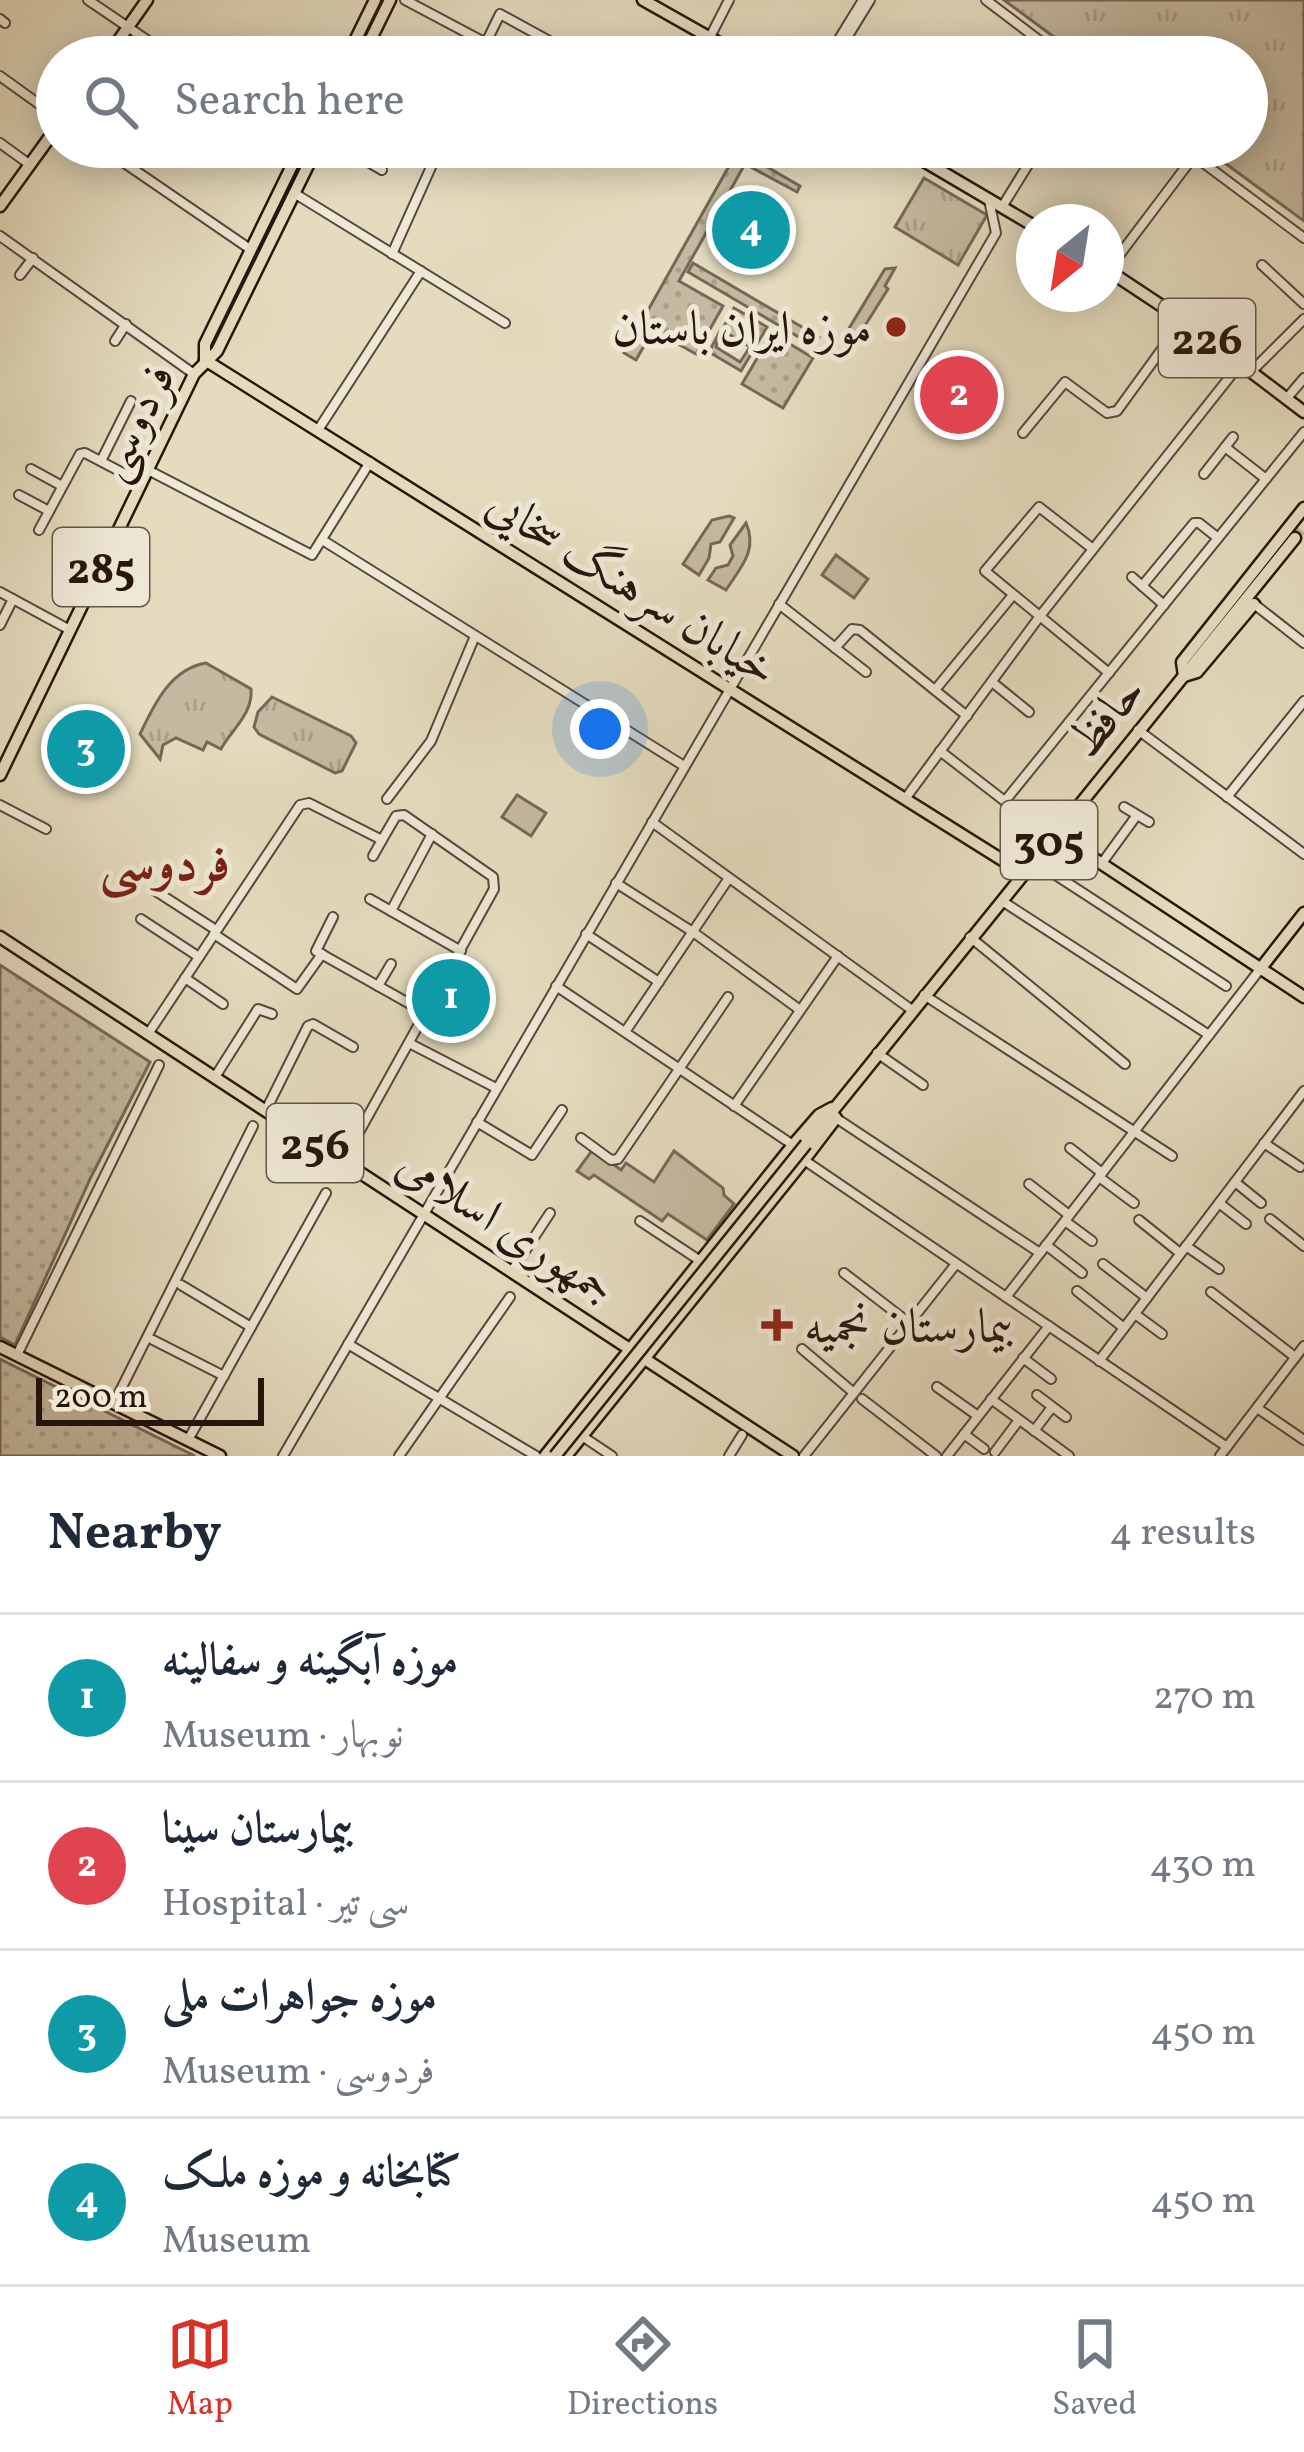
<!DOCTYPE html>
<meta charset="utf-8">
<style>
body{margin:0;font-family:Vollkorn,Amiri,serif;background:#f6f6f7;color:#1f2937}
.compass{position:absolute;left:1016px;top:204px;width:108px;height:108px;border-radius:50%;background:#fff;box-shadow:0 6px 30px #0003;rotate:210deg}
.scale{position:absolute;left:36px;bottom:30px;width:228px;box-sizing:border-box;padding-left:12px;border:6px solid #27160d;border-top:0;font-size:33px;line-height:42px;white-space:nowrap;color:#27160d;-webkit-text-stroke:9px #eee8d5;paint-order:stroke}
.you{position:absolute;left:600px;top:729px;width:42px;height:42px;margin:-30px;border:9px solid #fff;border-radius:50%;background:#1a73e8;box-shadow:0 0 0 18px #1a73e833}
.badge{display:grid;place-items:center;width:78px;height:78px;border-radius:50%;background:#d93025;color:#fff;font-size:39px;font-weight:700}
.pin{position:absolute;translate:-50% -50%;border:6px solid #fff;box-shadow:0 3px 12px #0006}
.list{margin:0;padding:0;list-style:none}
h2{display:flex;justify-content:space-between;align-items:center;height:156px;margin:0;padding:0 48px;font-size:51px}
h2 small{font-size:39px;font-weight:400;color:#747a83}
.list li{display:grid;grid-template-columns:78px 1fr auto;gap:36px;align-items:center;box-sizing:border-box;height:168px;padding:0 48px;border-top:3px solid #e0e1e3}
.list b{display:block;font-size:45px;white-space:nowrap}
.list p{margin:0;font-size:39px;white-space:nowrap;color:#747a83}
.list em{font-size:39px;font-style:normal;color:#747a83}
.icon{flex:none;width:66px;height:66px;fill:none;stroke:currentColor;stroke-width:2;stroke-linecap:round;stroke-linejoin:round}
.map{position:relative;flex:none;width:1304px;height:1456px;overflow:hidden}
.search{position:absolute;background:#fff;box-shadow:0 6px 30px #0003;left:36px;right:36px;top:36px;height:132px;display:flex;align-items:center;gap:30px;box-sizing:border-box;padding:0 42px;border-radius:66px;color:#747a83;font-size:45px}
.sheet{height:828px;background:#fff}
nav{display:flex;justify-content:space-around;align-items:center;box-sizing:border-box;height:168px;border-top:3px solid #e0e1e3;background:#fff;font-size:33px;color:#747a83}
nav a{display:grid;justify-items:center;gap:6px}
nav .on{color:#d93025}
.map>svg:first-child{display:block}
.grass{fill:#c5baa1;stroke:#766857;stroke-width:3}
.park{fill:url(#park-tufts);stroke:#766857;stroke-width:3}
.garden{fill:url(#garden-dots);stroke:#766857;stroke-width:3}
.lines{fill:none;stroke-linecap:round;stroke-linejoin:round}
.major-tunnel{stroke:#bfb49b;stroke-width:10;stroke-dasharray:10 5;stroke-linecap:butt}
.minor-casing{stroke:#56483a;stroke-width:12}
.major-casing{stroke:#27160d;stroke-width:15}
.minor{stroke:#eee8d5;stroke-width:8}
.major{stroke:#e5dcbf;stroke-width:10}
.major-bridge-casing{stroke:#27160d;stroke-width:15;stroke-linecap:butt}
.major-bridge{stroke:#e5dcbf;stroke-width:10}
.poi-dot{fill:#8f2418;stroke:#eee8d5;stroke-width:4.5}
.labels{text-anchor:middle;stroke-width:10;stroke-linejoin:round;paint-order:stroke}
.shield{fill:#eee8d5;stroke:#635549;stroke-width:3}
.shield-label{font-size:45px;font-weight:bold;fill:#27160d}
.poi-label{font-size:48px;fill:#27160d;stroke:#eee8d5;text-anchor:end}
.street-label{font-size:48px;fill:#27160d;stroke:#eee8d5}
.neighbourhood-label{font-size:51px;font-weight:bold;fill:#7a1f14;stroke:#eee8d5}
</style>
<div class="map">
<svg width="1304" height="1456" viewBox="0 0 1304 1456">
<defs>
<pattern id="park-tufts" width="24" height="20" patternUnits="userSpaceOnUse" patternTransform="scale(3)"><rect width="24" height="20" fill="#c5baa1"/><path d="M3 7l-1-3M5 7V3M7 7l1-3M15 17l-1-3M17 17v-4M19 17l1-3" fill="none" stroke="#a99f89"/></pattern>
<pattern id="garden-dots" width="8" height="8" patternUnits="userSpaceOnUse" patternTransform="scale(3)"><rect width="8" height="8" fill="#c5baa1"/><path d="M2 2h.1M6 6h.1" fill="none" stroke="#a99f89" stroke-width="1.8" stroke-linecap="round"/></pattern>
</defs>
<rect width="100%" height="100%" fill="#e5dcbf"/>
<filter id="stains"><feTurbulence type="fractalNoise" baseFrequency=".00167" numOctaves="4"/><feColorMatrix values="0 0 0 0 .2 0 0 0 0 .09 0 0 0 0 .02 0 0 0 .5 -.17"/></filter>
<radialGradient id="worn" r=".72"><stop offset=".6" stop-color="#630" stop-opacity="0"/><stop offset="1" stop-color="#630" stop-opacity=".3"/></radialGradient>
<!-- grass -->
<g class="grass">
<path d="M895,268L885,286L888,289L854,343L845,335L885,269Z"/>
<path d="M729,516L734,518L720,542L711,544L709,558L699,575L683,564L712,520Z"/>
<path d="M746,523C758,550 741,567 726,590L708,580L716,568L728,565L733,556L730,545Z"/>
<path d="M836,555L868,579L854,598L822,575Z"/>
<path d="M517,795L546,813L531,836L502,817Z"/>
<path d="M593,1149L621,1170L626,1163L654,1182L674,1151L723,1188L724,1195L734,1204L707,1240L668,1214L662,1221L594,1175L589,1179L577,1171Z"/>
</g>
<!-- park -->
<g class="park">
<path d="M1004,0H1304V221L1203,147H1247V57H1081Z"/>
<path d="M924,178L987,215L958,265L895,227Z"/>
<path d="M206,663L251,689C253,714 232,729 221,749L207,742L203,750L176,738L163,745L160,759L140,734C154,705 170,669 206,663Z"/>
<path d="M272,697L351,736L356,743L342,771L335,773L259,734L254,727L258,712Z"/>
</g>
<!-- garden -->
<g class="garden">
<path d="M738,150L800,186L797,192L745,164L679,281L723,306L696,354L653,330L636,360L624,353Z"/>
<path d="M693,263L819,337L814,346L688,272Z"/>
<path d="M734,308L767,327L741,371L709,352L720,331L716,347L740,362L750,347L722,330Z"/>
<path d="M772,333L813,358L783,408L742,384Z"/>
<path d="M0,965L150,1062L91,1177L15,1345L0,1337Z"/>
<path d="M0,1359L195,1456H0Z"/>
</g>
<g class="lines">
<!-- major-tunnel -->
<path class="major-tunnel" d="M1295,538L1304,526"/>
<!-- minor casing -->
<g class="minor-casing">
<g id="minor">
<path d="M88,0L172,57"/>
<path d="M405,0L486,43"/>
<path d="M986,0L1061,57"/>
<path d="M0,19L5,23"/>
<path d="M710,37L729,0"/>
<path d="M479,57L500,14L553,43"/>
<path d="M828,57L863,0"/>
<path d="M835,57L870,0"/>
<path d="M1038,57L1046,45"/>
<path d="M0,76L57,117"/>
<path d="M0,143L29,164"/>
<path d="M101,147L250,249"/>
<path d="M343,147L382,170"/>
<path d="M1182,147L1304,238"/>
<path d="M294,193L505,323"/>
<path d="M1002,207L1039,147"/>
<path d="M0,236L194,374"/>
<path d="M392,254L440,147"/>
<path d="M1262,265L1304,304"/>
<path d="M1108,270L1194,156"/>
<path d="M20,275L33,258"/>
<path d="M115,341L126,324"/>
<path d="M1252,371L1304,319"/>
<path d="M1287,398L1304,378"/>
<path d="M318,430L421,271"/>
<path d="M1023,433L1065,382L1107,413L1117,411L1183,320"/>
<path d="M1225,447L1266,479"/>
<path d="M101,461L131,401"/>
<path d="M31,469L62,486"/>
<path d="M148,470L312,555L370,462"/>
<path d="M1204,474L1233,437"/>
<path d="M19,495L49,511"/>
<path d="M39,530L80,454L85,453L142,483"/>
<path d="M324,541L684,766"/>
<path d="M1093,549L1039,507L985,571L1109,673"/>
<path d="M1132,577L1164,605"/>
<path d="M1142,586L1194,523H1199L1218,538"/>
<path d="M0,592L70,630"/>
<path d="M779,604L866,672"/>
<path d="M1254,604L1304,643"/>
<path d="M0,625L13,599"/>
<path d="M835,648L852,629L860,630L967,716"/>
<path d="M992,682L1029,712"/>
<path d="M935,690L1013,595"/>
<path d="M1138,730L1304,854"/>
<path d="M940,751L1051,837"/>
<path d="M1227,797L1304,701"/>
<path d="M387,799L431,741L475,636"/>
<path d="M905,799L1040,616L1240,364"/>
<path d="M1005,801L1304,432"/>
<path d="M0,805L46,829"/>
<path d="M1124,807L1149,822"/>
<path d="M652,822L912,1010"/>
<path d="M373,856L382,840"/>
<path d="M1034,861L1226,986"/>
<path d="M1102,863L1137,815"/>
<path d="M616,883L693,932L800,1010"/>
<path d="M154,890L216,930"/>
<path d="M370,899L461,951"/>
<path d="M1002,901L1209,1035"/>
<path d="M391,911L432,834"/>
<path d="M333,917L316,951L426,1013"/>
<path d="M141,919L199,957"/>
<path d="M214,934L297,989L322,954"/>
<path d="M586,934L659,982"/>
<path d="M970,937L1125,1064"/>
<path d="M185,978L223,1004"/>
<path d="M378,986L391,964"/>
<path d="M556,986L793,1145"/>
<path d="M924,995L1172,1156"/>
<path d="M625,1032L729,878"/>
<path d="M148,1034L300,805L309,803L382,840L396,816L404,815L493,877L494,889L343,1161"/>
<path d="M409,1043L496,1088"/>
<path d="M877,1053L923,1085"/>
<path d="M215,1077L258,1009L272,1014"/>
<path d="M734,1106L838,956"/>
<path d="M266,1110L308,1026L313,1024L353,1047"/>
<path d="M836,1118L1040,1253"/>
<path d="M477,1122L532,1155L562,1110"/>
<path d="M581,1138L611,1160L618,1159L728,997"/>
<path d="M1264,1143L1300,1167"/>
<path d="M1070,1148L1102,1173"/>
<path d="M804,1160L1227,1447"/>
<path d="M1099,1177L1134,1203"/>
<path d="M1235,1182L1261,1203"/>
<path d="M1029,1184L1069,1215"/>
<path d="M1219,1203L1246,1224"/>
<path d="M1270,1219L1304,1246"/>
<path d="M1139,1220L1180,1253"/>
<path d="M640,1221L699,1260"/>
<path d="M1065,1221L1092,1241"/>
<path d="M1046,1245L1082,1273"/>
<path d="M1186,1246L1219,1269"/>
<path d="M1103,1264L1147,1298"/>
<path d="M512,1271L550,1213"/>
<path d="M844,1273L909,1323"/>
<path d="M181,1285L251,1327"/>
<path d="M1077,1291L1124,1328"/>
<path d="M1211,1292L1295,1357"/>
<path d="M1006,1297L1261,968"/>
<path d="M1135,1314L1162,1334"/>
<path d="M153,1340L224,1376"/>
<path d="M348,1344L536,1456"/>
<path d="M802,1349L854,1393"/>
<path d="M17,1355L159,1065"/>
<path d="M1023,1358L1051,1379"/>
<path d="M1099,1361L1304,1091"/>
<path d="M937,1387L978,1416"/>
<path d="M1037,1395L1066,1417"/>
<path d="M862,1399L936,1456"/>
<path d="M991,1399L1069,1456"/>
<path d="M114,1403L253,1126"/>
<path d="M1257,1408L1304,1440"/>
<path d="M1034,1431L1052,1407"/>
<path d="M964,1434L984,1449"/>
<path d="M582,1436L612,1456"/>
<path d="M188,1440L326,1193"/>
<path d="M995,1452L1019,1420"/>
<path d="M283,1456L996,233L989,200"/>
<path d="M399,1456L510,1297"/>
<path d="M729,1456L742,1435"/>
<path d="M804,1456L956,1264"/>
<path d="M947,1456L1049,1326"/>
<path d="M1220,1456L1304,1346"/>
</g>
</g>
<!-- major casing -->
<g class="major-casing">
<g id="major">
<path d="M643,0L744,57"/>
<path d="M107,57L147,0"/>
<path d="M347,57L375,0"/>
<path d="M362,57L390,0"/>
<path d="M900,147L1034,226"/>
<path d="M0,206L57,127"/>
<path d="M1106,269L1183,320L1304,412"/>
<path d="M205,360L1023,873"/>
<path d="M205,360V344L301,147"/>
<path d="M1254,604L1197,672L1184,676L1182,662L1304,508"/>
<path d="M0,775L194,374L217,351L317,147"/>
<path d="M1055,833L1304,997"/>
<path d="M0,937L793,1456"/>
<path d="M1261,968L1304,913"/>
<path d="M806,1144L1295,538"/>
<path d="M0,1347L220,1456"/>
<path d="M545,1456L793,1145L819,1115L832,1108"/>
<path d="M566,1456L804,1160L836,1118L831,1113"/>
</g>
</g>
<!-- minor -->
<use href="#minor" class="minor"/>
<!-- major -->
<use href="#major" class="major"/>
<!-- major-bridge casing -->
<g class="major-bridge-casing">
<path id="major-bridge" d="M555,1456L806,1144"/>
</g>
<!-- major-bridge -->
<use href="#major-bridge" class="major-bridge"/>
</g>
<!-- markers -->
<g class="poi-dot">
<circle cx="896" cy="327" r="12"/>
<path d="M771 1307h12v12h12v12h-12v12h-12v-12h-12v-12h12z"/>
</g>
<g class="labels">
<!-- shield labels -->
<g class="shield">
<rect x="1159" y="299" width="96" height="78" rx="9"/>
<rect x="53" y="528" width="96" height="78" rx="9"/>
<rect x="1001" y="801" width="96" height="78" rx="9"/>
<rect x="267" y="1104" width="96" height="78" rx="9"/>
</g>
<g class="shield-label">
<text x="1207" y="354">226</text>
<text x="101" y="583">285</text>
<text x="1049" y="856">305</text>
<text x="315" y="1159">256</text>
</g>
<!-- poi labels -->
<g class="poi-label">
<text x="872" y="344">موزه ایران باستان</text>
<text x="804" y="1342" text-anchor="start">بیمارستان نجمیه</text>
</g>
<!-- street labels -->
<g class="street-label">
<text transform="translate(133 421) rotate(-63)" y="17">فردوسی</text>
<text transform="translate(633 585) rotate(32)" y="17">خیابان سرهنگ سخایی</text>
<text transform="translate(1105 715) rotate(-51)" y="17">حافظ</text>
<text transform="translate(507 1225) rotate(33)" y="17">جمهوری اسلامی</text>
</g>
<!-- neighbourhood labels -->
<g class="neighbourhood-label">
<text x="165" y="880">فردوسی</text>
</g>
</g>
<rect width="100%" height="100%" filter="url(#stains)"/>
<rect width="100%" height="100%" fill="url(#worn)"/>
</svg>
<svg class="compass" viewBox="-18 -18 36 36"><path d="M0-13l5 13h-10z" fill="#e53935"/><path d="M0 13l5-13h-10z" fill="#747a83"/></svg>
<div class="scale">200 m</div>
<div class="you"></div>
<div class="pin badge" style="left:451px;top:998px;background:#0f9aa8">1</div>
<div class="pin badge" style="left:959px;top:395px;background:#e0444e">2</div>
<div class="pin badge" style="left:86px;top:749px;background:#0f9aa8">3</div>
<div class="pin badge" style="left:751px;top:230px;background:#0f9aa8">4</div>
<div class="search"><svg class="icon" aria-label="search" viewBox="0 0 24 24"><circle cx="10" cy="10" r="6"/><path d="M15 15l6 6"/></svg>Search here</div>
</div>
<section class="sheet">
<h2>Nearby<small>4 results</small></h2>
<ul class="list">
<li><span class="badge" style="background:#0f9aa8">1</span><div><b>موزه آبگینه و سفالینه</b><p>Museum · نوبهار</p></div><em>270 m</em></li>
<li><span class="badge" style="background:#e0444e">2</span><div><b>بیمارستان سینا</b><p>Hospital · سی تیر</p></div><em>430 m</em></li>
<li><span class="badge" style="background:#0f9aa8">3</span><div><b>موزه جواهرات ملی</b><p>Museum · فردوسی</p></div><em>450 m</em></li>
<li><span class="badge" style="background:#0f9aa8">4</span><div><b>کتابخانه و موزه ملک</b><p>Museum</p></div><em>450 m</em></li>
</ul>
</section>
<nav>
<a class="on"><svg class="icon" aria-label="map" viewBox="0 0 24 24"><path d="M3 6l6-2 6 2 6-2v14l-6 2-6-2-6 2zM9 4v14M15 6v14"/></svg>Map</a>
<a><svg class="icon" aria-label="directions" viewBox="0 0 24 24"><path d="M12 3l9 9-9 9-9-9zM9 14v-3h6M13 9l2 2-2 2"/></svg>Directions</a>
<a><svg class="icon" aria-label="saved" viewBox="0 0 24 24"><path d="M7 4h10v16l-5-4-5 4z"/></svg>Saved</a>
</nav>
